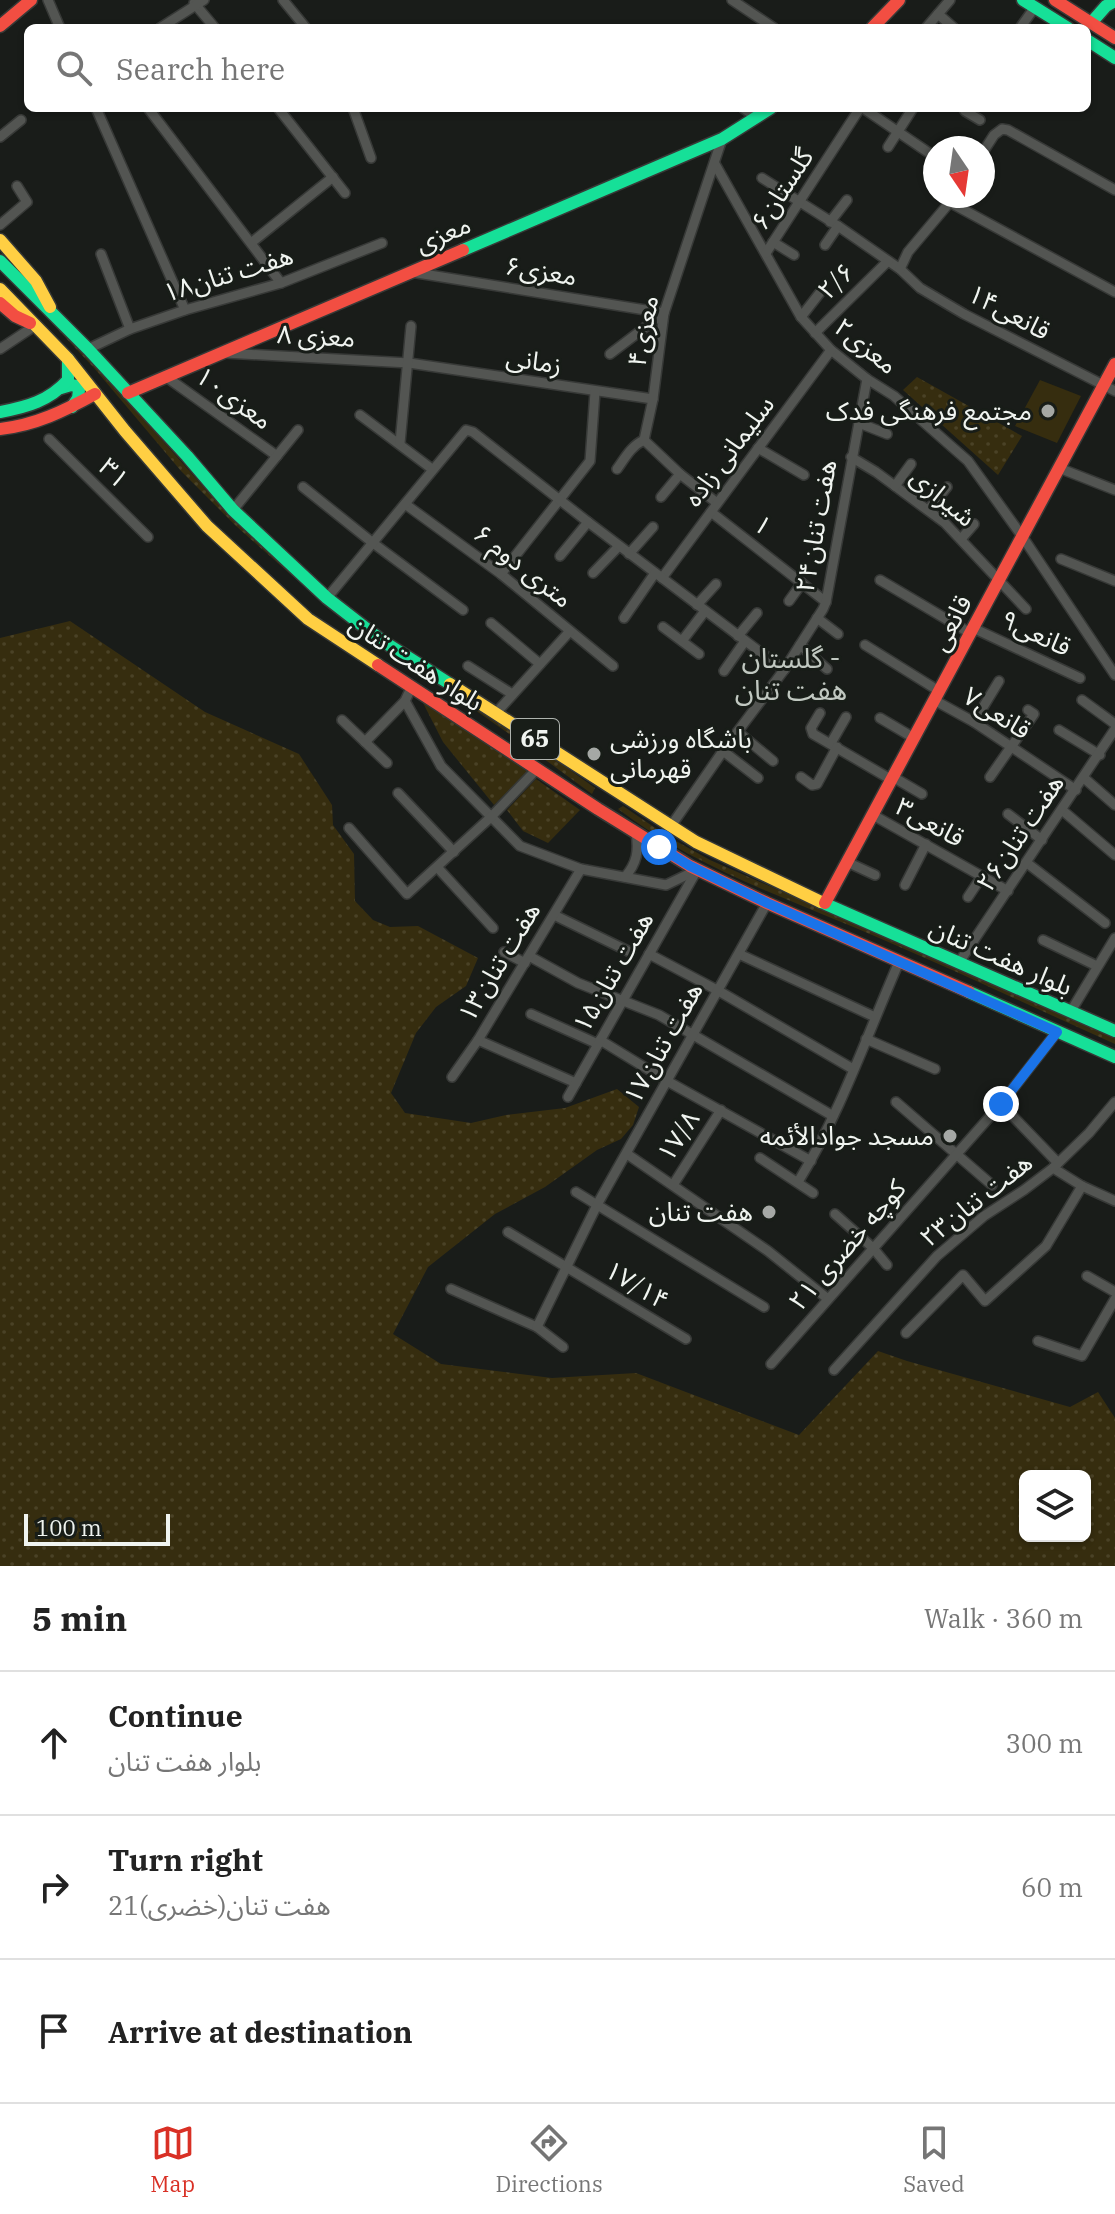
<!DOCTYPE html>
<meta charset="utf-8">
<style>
body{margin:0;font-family:"IBM Plex Serif","Noto Sans Arabic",serif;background:#f2f2f2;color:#222}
.controls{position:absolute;right:24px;bottom:24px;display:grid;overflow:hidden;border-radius:12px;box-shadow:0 2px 6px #0004}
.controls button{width:72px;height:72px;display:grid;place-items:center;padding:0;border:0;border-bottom:2px solid #e0e0e0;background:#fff;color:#222;font:40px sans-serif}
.compass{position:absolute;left:923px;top:136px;width:72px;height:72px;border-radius:50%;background:#fff;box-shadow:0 2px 6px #0004;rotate:167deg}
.scale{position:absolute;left:24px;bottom:20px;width:146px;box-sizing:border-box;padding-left:8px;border:4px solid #f0f4f0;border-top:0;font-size:22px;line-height:28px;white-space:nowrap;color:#f0f4f0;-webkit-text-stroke:6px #181d18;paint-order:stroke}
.stop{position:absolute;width:24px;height:24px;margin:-18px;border:6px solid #1a73e8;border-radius:50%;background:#fff}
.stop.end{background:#1a73e8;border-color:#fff;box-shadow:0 2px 8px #0008}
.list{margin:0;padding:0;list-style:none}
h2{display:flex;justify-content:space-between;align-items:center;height:104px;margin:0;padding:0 32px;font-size:34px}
h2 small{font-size:26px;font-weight:400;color:#767676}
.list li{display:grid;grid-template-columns:52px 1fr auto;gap:24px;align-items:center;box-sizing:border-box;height:144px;padding:0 32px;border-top:2px solid #e0e0e0}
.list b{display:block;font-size:30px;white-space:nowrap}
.list p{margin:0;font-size:26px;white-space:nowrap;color:#767676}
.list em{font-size:26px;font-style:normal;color:#767676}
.icon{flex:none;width:44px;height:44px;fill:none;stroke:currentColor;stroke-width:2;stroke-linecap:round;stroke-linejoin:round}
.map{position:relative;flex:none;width:1115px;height:1566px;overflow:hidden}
.search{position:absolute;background:#fff;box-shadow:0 2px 6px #0004;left:24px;right:24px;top:24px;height:88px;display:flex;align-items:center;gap:20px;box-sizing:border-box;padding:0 28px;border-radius:12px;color:#767676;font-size:30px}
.sheet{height:536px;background:#fff}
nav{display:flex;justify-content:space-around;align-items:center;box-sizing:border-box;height:112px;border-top:2px solid #e0e0e0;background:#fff;font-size:22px;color:#767676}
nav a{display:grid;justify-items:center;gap:4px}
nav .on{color:#d93025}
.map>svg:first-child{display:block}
.grass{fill:url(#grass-dots);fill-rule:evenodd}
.pitch{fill:#362d0f}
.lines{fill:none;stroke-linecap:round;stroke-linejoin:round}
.street-casing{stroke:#373937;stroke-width:12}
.fast-casing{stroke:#373937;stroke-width:15}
.slow-casing{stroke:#373937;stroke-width:15}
.jam-casing{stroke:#373937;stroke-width:15}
.street{stroke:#535552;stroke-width:9}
.fast{stroke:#16e098;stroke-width:12}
.slow{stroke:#ffcf43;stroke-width:12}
.jam{stroke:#f24e42;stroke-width:12}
.route{stroke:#1a73e8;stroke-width:10}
.poi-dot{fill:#a5a8a5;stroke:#181d18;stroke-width:3}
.labels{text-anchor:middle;stroke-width:6;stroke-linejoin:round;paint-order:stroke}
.shield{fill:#181d18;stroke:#afb4af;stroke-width:2}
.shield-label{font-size:24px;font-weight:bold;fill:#f0f4f0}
.street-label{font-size:26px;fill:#f0f4f0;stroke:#181d18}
.poi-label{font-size:26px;fill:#f0f4f0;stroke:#181d18;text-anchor:end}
.neighbourhood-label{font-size:28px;fill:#c1c8c1;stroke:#181d18}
</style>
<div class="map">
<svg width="1115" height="1566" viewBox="0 0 1115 1566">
<defs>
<pattern id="grass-dots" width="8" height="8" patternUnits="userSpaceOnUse" patternTransform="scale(2)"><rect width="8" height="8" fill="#362d0f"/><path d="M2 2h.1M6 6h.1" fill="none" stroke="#4a4226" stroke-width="1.8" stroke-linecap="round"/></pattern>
</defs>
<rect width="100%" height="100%" fill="#191c19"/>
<!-- grass -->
<g class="grass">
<path d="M33,303L94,363L208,492L293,571L595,788L592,794L525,745L345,619L289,573L236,526L181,471L94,368Z"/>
<path d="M917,377L1022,436L998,475L903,390Z"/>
<path d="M70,621L205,712L299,754L332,805L333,825L354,854L355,901L373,920L390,927L418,926L478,958L466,986L436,1007L416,1033L391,1093L405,1113L471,1123L506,1115L565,1108L617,1089L639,1107L633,1125L621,1139L597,1150L545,1187L495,1214L428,1267L393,1334L441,1364L552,1378L636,1373L799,1435L878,1351L907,1361L1070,1407L1098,1392L1115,1418V1566H0V638ZM1025,1476H1085V1536H1025Z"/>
<path d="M420,697L528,772L494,805L443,742Z"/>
<path d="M536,779L580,810L548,843L523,831L507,810Z"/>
<path d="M623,806L667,836L710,860L1115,1038V1044C1039,1010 963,974 886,941C795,901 698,870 618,809Z"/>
</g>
<!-- pitch -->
<path class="pitch" d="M1040,380L1081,396L1057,443L1015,426Z"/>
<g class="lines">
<!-- street casing -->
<g class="street-casing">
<g id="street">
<path d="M48,0L60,28"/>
<path d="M283,0L306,28"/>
<path d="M732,0L774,28"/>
<path d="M194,3L215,28"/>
<path d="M938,14L954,28"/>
<path d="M160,28L204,0"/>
<path d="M926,28L950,0"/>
<path d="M1020,28L1035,7"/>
<path d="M96,108L185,310"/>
<path d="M148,108L281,283"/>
<path d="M278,108L345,193"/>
<path d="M353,108L371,158"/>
<path d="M743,108L756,117"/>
<path d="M863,108L935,157"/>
<path d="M963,108L965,111L980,120"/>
<path d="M0,137L21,120"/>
<path d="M888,147L913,108"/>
<path d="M983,152L994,135L1002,129L1008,130L1115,190"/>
<path d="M715,164L801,317L831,350L867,379L894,396L968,461L1022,536L1115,675"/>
<path d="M762,178L838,226L900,269L920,288L964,314L1115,391"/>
<path d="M951,203L1115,292"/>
<path d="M830,222L847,200"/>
<path d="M0,225L27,202L17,186"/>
<path d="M773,242L794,255"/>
<path d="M251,243L333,177"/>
<path d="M825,245L838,226"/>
<path d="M766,253L860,108"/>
<path d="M101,254L130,329"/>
<path d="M900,269L908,252L955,196"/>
<path d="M411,272L664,313"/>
<path d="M801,317L822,290"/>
<path d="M815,333L888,261"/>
<path d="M0,349L36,325"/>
<path d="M88,349L130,329L185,310L281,283L382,243"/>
<path d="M225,353L409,363L653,399"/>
<path d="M610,354L664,313"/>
<path d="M165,376L277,456"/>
<path d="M360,415L432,469"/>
<path d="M859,423L887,434"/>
<path d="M49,439L148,537"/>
<path d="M400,443L411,326"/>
<path d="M758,448L804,475"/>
<path d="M851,457L876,472L945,523L1026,609"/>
<path d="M1059,468L1115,490"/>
<path d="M617,469C625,458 631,446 644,440"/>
<path d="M895,486L911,464"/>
<path d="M303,487L373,543L463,610"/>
<path d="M661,497L680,474"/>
<path d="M717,503L680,474L644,440L653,399L664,313L722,139"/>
<path d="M405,504L501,574L613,666"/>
<path d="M233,510L298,430"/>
<path d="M928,510L947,487"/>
<path d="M711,512L826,602"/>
<path d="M961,539L974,524"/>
<path d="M629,554L653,527"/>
<path d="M560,556L588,522"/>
<path d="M1061,559L1115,581"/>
<path d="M593,573L619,546"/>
<path d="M501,574L590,461L595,392"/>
<path d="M662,578L831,350"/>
<path d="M880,580L970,633"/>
<path d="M327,598L466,430L473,432L588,522L784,670"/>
<path d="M789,601L802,583"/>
<path d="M697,605L716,584"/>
<path d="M624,618L655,573"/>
<path d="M817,618L838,634"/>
<path d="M491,623L540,664"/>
<path d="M663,627L699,654"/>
<path d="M973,628L1080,678"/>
<path d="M738,636L757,613"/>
<path d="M682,641L705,611"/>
<path d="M800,645L827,669"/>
<path d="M865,645L939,691"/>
<path d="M468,666L512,694"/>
<path d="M724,671L745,641"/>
<path d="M934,700L974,722L1076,790"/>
<path d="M1082,700L1115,724"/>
<path d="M405,701L441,766L520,846L581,869L666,885L697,870"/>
<path d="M496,713L570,631"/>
<path d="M820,713L811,728L813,734L892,780"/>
<path d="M880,718L914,738"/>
<path d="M342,720L387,763"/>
<path d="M974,722L999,681"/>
<path d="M1059,730L1100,755"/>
<path d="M738,732L773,761"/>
<path d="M365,742L405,701L412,686"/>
<path d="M831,743L846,717"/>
<path d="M723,751L758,778"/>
<path d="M801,777L812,785L817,784L837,747"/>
<path d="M893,777L922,794"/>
<path d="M990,777L1034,714L1028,710"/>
<path d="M1084,778L1115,805"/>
<path d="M398,793L454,852"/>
<path d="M1062,810L1115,855"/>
<path d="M1008,814L1042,840"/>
<path d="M873,815L1008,891"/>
<path d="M671,826L723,751L784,670L823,609L826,602L867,379"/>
<path d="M349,828L407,894L491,817L537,769"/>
<path d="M847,862L875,875"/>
<path d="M1027,863L1105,923"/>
<path d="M437,867L493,928"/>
<path d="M625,877C637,863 639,851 636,833"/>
<path d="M905,885L926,844"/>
<path d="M968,897L982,876"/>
<path d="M554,915L630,952"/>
<path d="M1043,940L1097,966"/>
<path d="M504,952L525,963"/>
<path d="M649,954L717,990L853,1069"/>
<path d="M739,954L875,1017"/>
<path d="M529,956L578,983L659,1015L833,1116"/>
<path d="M960,961L1115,729"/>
<path d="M1071,1011L1115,938"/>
<path d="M531,1014L598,1044"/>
<path d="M866,1039L935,1069"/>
<path d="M478,1040L576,1083"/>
<path d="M600,1040L667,1081L811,1161"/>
<path d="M452,1077L478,1040L581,869"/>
<path d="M568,1097L697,870"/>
<path d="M896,1102L992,1185"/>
<path d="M1001,1104L1058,1163"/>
<path d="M627,1154L768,1251L828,1299"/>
<path d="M760,1158L813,1193"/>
<path d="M1053,1168L1082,1186L1115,1201"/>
<path d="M798,1182C840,1114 867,1035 899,962"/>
<path d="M673,1185L721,1110"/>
<path d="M576,1192L764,1307"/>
<path d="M835,1214L873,1248L887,1265"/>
<path d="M508,1232L686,1339"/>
<path d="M1087,1276L1115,1292"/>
<path d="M451,1289L537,1327L563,1347"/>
<path d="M537,1327L598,1203L767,903"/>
<path d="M906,1333L963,1275L985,1301L1046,1246L1082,1186"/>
<path d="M1038,1341L1082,1356L1115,1299"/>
<path d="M771,1364L1001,1104L1057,1032"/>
<path d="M834,1370L937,1256L984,1216L1024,1190L1053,1168L1089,1133L1115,1102"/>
</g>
</g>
<!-- fast casing -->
<g class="fast-casing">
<g id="fast">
<path d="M1023,0L1068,28"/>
<path d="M1091,23L1106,6L1115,1"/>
<path d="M1087,40L1115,58"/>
<path d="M463,250L722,139L771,108"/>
<path d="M0,261L88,349L187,456L233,510L327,598L381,640L450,684"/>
<path d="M61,388L71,385L76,386L79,390L78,398L72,407"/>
<path d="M0,412C27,407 49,401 68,380V359"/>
<path d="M821,902L1115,1031"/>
<path d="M969,992L1115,1057"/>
</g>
</g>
<!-- slow casing -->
<g class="slow-casing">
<g id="slow">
<path d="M0,240L36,281L50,307"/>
<path d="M0,289L68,359L125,431L207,526L308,619L378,665"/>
<path d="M450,684L696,842L821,902"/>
</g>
</g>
<!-- jam casing -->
<g class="jam-casing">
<g id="jam">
<path d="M1055,0L1115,38"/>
<path d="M0,26L31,0"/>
<path d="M872,28L899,0"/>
<path d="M0,303L15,316L30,323"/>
<path d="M128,393L463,250"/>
<path d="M0,429C36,425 64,411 95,394"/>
<path d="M378,665L598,809L690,866L767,903L969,992"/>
<path d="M825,903L1115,364"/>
</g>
</g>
<!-- street -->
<use href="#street" class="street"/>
<!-- fast -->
<use href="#fast" class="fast"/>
<!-- slow -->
<use href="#slow" class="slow"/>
<!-- jam -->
<use href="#jam" class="jam"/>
</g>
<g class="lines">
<!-- route -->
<path class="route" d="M659,847L690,866L767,903L1057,1032L1001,1104"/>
</g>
<!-- markers -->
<g class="poi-dot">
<circle cx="1048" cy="411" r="8"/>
<circle cx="594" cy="754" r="8"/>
<circle cx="950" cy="1136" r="8"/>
<circle cx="769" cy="1212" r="8"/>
</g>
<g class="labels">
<!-- shield labels -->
<rect class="shield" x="511" y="719" width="48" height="40" rx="6"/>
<g class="shield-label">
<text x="535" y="747">65</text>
</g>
<!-- street labels -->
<g class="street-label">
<text transform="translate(782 189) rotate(-57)" y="9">گلستان۶</text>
<text transform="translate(443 234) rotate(-23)" y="9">معزی</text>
<text transform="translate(541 271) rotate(9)" y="9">۶معزی</text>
<text transform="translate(228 274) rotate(-17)" y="9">هفت تنان۱۸</text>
<text transform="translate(836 281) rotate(-44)" y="9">۲/۶</text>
<text transform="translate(1009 312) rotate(28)" y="9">۱۴قانعی</text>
<text transform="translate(643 331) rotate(-79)" y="9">۴معزی</text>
<text transform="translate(316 336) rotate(3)" y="9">معزی ۸</text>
<text transform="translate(866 346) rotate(39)" y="9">۲معزی</text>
<text transform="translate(534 361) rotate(9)" y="9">زمانی</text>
<text transform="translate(234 398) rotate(36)" y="9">۱۰معزی</text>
<text transform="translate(729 451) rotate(-53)" y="9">سلیمانی زاده</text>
<text transform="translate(114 473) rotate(45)" y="9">۳۱</text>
<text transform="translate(943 497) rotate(40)" y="9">شیرازی</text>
<text transform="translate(763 525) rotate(38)" y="9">۱</text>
<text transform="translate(816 526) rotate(-80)" y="9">هفت تنان۲۴</text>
<text transform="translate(523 566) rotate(38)" y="9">۶ متری دوم</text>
<text transform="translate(951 623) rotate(-62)" y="9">قانعی</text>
<text transform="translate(1036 633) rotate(25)" y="9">۹قانعی</text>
<text transform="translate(416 663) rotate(33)" y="9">بلوار هفت تنان</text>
<text transform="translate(997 713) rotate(32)" y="9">۷قانعی</text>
<text transform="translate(930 822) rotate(29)" y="9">۳قانعی</text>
<text transform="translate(1020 833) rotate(-56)" y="9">هفت تنان۲۶</text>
<text transform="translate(1001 957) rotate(24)" y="9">بلوار هفت تنان</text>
<text transform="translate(499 962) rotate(-59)" y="9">۱۳هفت تنان</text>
<text transform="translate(613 972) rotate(-60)" y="9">هفت تنان۱۵</text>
<text transform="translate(663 1043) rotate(-61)" y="9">هفت تنان۱۷</text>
<text transform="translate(678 1136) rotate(-57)" y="9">۱۷/۸</text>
<text transform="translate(976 1200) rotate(-38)" y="9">هفت تنان۲۳</text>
<text transform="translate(847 1245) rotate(-49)" y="9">کوچه خضری ۲۱</text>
<text transform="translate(637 1285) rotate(31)" y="9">۱۷/۱۴</text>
</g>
<!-- poi labels -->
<g class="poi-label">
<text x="1032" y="420">مجتمع فرهنگی فدک</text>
<text x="610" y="748" text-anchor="start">باشگاه ورزشی<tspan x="610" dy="30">قهرمانی</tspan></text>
<text x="934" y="1145">مسجد جوادالأئمه</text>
<text x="753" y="1221">هفت تنان</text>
</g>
<!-- neighbourhood labels -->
<g class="neighbourhood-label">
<text x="791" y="668">گلستان -<tspan x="791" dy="32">هفت تنان</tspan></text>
</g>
</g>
</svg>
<div class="controls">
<button><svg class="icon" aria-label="layers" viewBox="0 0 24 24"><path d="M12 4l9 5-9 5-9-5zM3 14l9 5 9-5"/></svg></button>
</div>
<svg class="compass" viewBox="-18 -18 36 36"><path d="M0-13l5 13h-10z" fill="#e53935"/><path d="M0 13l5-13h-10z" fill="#767676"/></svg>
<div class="scale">100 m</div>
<div class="stop" style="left:659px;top:847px"></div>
<div class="stop end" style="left:1001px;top:1104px"></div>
<div class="search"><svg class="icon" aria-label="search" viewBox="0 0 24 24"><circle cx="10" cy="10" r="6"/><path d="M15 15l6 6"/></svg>Search here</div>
</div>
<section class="sheet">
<h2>5 min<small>Walk · 360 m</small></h2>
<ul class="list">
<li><svg class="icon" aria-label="ahead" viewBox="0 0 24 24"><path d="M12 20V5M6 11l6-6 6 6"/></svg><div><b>Continue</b><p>بلوار هفت تنان</p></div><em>300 m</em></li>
<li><svg class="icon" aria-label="right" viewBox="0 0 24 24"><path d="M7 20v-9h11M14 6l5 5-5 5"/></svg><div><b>Turn right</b><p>21هفت تنان(خضری)</p></div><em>60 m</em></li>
<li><svg class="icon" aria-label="arrive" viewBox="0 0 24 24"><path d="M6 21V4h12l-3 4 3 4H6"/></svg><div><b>Arrive at destination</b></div></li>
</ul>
</section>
<nav>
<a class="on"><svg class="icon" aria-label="map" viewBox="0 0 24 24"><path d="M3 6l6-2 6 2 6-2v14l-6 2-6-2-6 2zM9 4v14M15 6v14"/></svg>Map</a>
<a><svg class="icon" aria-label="directions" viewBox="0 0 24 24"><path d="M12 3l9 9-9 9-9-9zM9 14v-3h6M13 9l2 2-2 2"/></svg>Directions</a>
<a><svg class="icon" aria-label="saved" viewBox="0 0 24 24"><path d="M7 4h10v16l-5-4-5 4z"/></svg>Saved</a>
</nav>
